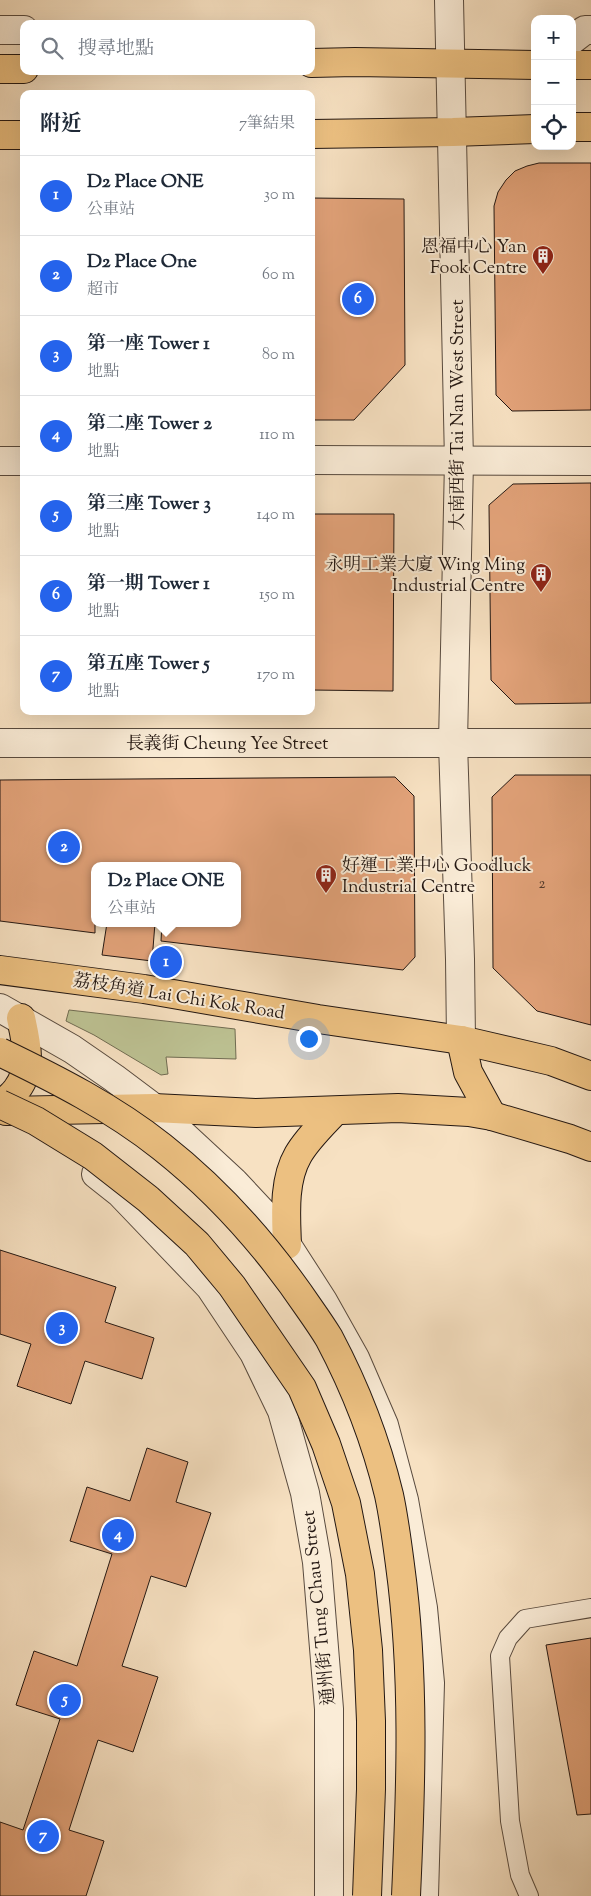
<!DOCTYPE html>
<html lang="zh-TW">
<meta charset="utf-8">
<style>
body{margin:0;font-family:"Sorts Mill Goudy","Noto Serif TC",serif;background:#f6f6f7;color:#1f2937}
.controls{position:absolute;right:15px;top:15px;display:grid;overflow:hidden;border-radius:10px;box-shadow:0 5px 20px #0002}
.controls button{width:45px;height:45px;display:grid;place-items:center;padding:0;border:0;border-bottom:1px solid #e0e1e3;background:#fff;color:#1f2937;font:25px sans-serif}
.you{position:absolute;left:308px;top:1038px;width:18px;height:18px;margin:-12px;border:4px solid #fff;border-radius:50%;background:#1a73e8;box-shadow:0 0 0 8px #1a73e833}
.badge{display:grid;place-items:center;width:32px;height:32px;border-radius:50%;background:#2563eb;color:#fff;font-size:16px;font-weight:700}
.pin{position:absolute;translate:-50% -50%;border:2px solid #fff;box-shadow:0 1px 5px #0006}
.popup{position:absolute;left:91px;top:862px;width:150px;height:65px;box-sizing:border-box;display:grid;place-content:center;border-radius:10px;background:#fff;filter:drop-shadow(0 1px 4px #0005);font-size:16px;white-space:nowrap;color:#747a83}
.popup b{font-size:19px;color:#1f2937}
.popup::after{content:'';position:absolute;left:50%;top:100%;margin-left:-10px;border:10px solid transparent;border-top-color:#fff}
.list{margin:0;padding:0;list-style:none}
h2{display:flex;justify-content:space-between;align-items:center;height:65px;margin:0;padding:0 20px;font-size:21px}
h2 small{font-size:16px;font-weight:400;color:#747a83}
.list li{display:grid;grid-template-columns:32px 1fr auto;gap:15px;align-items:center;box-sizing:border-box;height:80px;padding:0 20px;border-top:1px solid #e0e1e3}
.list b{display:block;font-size:19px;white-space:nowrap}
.list p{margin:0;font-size:16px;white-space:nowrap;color:#747a83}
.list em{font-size:16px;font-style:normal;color:#747a83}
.icon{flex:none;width:28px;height:28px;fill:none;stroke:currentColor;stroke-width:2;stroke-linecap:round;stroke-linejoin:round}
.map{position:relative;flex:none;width:591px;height:1896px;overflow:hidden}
.search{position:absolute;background:#fff;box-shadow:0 5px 20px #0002;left:20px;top:20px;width:295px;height:55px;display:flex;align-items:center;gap:12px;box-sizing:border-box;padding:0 18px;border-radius:10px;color:#747a83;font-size:19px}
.panel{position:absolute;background:#fff;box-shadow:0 5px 20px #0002;left:20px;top:90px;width:295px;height:625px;border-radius:10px}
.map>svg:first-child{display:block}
.green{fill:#bdc293;stroke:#706c52}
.building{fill:#e3a37a;stroke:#231712}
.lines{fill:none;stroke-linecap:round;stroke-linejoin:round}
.service-casing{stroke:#584a3e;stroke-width:20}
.minor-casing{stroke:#584a3e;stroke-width:30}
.tertiary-casing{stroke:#584a3e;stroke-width:30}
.primary-casing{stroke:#231712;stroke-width:30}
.service{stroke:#faecd7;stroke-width:18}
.minor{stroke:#faecd7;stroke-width:28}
.tertiary{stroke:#faecd7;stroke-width:28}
.primary{stroke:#ecc081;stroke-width:28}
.trunk-bridge-casing{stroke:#231712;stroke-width:30;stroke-linecap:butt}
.trunk-bridge{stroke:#ecc081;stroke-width:28}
.labels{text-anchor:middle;stroke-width:4;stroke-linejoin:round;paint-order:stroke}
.number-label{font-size:15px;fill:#533a2c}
.poi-label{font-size:18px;fill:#231712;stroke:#faecd7;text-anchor:end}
.street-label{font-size:18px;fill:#231712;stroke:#faecd7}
</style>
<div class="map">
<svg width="591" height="1896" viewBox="0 0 591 1896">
<rect width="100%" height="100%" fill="#f7e1c2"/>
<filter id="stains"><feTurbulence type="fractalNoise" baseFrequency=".004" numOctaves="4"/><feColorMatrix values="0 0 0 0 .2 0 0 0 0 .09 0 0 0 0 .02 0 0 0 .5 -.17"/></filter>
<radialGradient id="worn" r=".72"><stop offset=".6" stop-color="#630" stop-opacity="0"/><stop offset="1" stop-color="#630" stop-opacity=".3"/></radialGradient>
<!-- green -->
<path class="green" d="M69,1010L235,1029L236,1059L166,1057L168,1074L161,1075L94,1035L66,1021Z"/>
<!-- building -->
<g class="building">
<path d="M539,163H591V410L512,411L496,395L494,206L498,192L506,180L515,171L527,166Z"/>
<path d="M311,198L404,199L405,365L354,420H311Z"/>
<path d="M591,483V703L515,704L491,680L489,505L513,484Z"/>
<path d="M311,514H394L393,691L311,690Z"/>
<path d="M515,775H591V1025L537,1011L493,968L492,797Z"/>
<path d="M395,777L414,796L415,957L403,970L161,941L162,923H237V866H95V933L0,921V780Z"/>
<path d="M107,923H155L152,961L102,955Z"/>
<path d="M0,1250L116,1287L105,1322L154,1338L142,1379L85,1361L71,1404L17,1386L31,1344L0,1334Z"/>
<path d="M147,1448L188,1462L176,1502L211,1513L186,1587L151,1576L135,1626L122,1666L158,1677L133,1752L98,1740L69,1830L104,1841L86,1896H0V1822L23,1830L60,1719L16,1705L34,1651L77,1666L112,1554L70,1541L87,1487L130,1501Z"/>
<path d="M591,1638V1814L577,1815L546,1645Z"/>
</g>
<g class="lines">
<!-- service casing -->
<g class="service-casing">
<path id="service" d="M529,1896L520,1875L510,1821L500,1656L508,1638L525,1619L591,1608"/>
</g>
<!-- minor casing -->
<g class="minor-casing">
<g id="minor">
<path d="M0,30H24"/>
<path d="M572,40L585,30H591"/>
<path d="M311,460L591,461"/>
<path d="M0,461H24"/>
<path d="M0,743H591"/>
</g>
</g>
<!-- tertiary casing -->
<g class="tertiary-casing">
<g id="tertiary">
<path d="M449,0L459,461L453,743L460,959L461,1040"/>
<path d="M0,1008L72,1049L114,1078L154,1108L234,1182L262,1212L287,1245L323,1301L355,1358L384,1425L404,1500L423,1608L430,1683L424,1896"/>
<path d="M96,1174L120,1193L210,1287L254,1353L282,1411L305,1493L317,1562L329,1709V1896"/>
</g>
</g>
<!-- primary casing -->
<g class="primary-casing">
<g id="primary">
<path d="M311,63L355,62L535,65"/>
<path d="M572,65H591"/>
<path d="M0,69H24"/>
<path d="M572,127H591"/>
<path d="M311,134L453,132L535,129"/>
<path d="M0,135H24"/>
<path d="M0,970L144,989L318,1019L461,1040L551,1061L591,1076"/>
<path d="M461,1040L468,1072L492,1116"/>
<path d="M0,1106C6,1100 13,1095 17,1089C33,1068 26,1041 21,1018"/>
<path d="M6,1111L154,1108L256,1113L398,1108L469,1112L492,1116L570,1139L591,1147"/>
<path d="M287,1245C286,1216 283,1181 298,1155C307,1139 323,1124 335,1111"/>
</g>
</g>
<!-- service -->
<use href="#service" class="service"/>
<!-- minor -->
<use href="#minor" class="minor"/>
<!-- tertiary -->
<use href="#tertiary" class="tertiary"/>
<!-- primary -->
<use href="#primary" class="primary"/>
<!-- trunk-bridge casing -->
<g class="trunk-bridge-casing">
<g id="trunk-bridge">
<path d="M0,1052C56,1079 113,1108 162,1147C219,1192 269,1249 309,1308C316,1318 323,1328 329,1338C355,1387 376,1441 389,1495C394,1518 397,1542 400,1565C415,1675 411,1786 406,1896"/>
<path d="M0,1104L36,1121L93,1156L148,1199L197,1244L232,1286L302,1388L326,1444L346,1503L360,1574L368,1650L371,1721V1789L367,1896"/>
</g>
</g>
<!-- trunk-bridge -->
<use href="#trunk-bridge" class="trunk-bridge"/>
</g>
<!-- icons -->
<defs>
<g id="building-pin" transform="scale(1.125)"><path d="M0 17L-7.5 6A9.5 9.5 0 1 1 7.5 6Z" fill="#8f2418" stroke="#faecd7"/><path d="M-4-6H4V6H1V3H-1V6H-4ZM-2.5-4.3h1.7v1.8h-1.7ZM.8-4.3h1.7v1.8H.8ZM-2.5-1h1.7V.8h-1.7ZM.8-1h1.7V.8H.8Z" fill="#fff"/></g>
</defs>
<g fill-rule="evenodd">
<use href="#building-pin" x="543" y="256"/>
<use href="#building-pin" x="541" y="574"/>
<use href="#building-pin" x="326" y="875"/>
</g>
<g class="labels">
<!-- number labels -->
<g class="number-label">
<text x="542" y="888">2</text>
</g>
<!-- poi labels -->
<g class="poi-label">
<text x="527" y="252">恩福中心 Yan<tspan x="527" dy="21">Fook Centre</tspan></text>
<text x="525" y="570">永明工業大廈 Wing Ming<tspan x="525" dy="21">Industrial Centre</tspan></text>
<text x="342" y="871" text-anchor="start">好運工業中心 Goodluck<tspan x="342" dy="21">Industrial Centre</tspan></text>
</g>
<!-- street labels -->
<g class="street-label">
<text transform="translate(457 415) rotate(-90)" y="6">大南西街 Tai Nan West Street</text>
<text x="227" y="749">長義街 Cheung Yee Street</text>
<text transform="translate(179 996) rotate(9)" y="6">荔枝角道 Lai Chi Kok Road</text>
<text transform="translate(318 1608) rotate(-96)" y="6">通州街 Tung Chau Street</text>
</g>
</g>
<rect width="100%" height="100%" filter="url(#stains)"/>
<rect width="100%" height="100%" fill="url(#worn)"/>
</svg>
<div class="controls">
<button>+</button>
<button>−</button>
<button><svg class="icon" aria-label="locate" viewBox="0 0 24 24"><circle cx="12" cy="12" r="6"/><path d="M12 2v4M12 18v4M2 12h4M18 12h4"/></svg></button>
</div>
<div class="you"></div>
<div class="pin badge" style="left:166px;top:962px">1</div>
<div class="popup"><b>D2 Place ONE</b>公車站</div>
<div class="pin badge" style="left:64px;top:847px">2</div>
<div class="pin badge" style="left:62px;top:1328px">3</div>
<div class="pin badge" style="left:118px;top:1535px">4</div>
<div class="pin badge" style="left:65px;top:1700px">5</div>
<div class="pin badge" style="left:358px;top:299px">6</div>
<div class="pin badge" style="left:43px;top:1836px">7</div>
<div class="search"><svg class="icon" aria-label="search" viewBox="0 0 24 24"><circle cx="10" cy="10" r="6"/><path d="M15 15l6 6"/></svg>搜尋地點</div>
<section class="panel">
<h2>附近<small>7筆結果</small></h2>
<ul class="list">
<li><span class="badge">1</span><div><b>D2 Place ONE</b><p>公車站</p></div><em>30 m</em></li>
<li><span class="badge">2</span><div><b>D2 Place One</b><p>超市</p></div><em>60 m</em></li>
<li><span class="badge">3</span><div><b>第一座 Tower 1</b><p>地點</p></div><em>80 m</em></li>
<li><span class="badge">4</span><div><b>第二座 Tower 2</b><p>地點</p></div><em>110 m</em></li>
<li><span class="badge">5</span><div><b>第三座 Tower 3</b><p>地點</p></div><em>140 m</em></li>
<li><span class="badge">6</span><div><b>第一期 Tower 1</b><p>地點</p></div><em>150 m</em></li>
<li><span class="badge">7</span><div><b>第五座 Tower 5</b><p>地點</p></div><em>170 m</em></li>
</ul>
</section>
</div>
